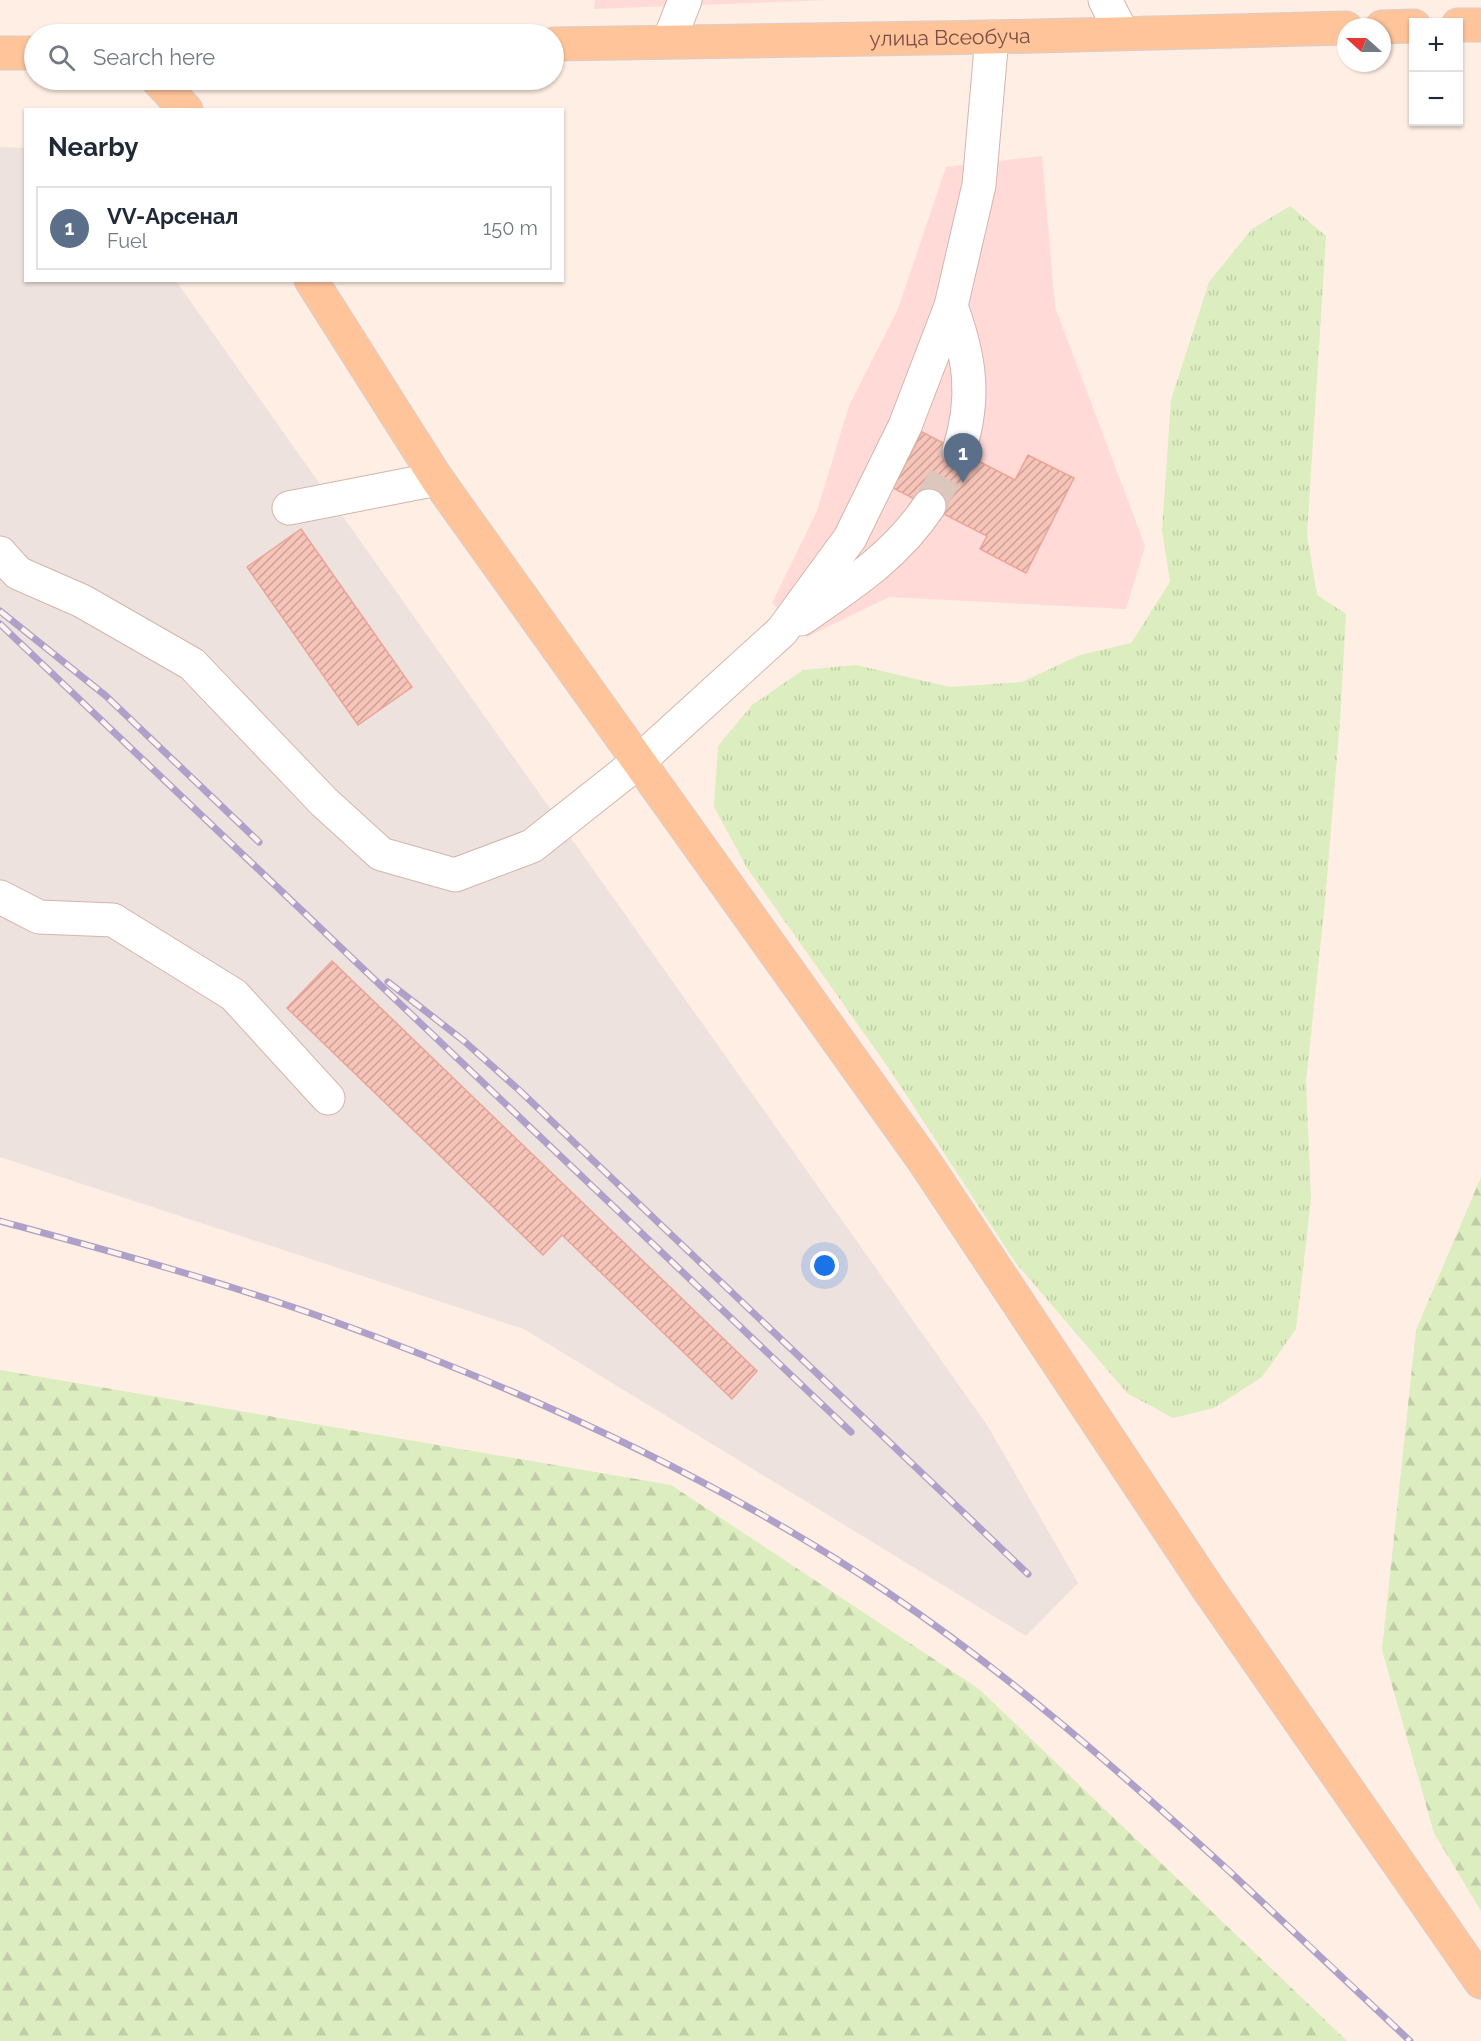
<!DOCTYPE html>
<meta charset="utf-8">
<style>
body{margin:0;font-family:Raleway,sans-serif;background:#f2f2f3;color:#1f2937}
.controls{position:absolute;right:18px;top:18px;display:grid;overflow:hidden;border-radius:0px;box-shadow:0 2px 4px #0004}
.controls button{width:54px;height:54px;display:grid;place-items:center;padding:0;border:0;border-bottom:2px solid #e0e1e3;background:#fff;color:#1f2937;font:30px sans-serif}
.compass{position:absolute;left:1337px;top:18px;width:54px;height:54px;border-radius:50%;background:#fff;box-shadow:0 2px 4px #0004;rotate:291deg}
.you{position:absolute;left:825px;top:1266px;width:21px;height:21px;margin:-15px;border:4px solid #fff;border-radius:50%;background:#1a73e8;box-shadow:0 0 0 9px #1a73e833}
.badge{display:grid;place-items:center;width:39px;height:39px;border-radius:50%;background:#f43f3d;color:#fff;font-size:20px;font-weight:700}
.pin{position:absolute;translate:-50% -50px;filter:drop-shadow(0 2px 3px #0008)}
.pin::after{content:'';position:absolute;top:32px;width:21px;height:18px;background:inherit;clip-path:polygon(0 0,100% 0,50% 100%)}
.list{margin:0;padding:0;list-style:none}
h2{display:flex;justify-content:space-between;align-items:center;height:78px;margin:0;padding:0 24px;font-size:26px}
h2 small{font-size:20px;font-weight:400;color:#747a83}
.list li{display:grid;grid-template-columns:39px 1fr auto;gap:18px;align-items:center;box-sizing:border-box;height:84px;margin:0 12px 12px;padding:0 12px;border:2px solid #e0e1e3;border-radius:0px}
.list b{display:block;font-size:22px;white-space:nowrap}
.list p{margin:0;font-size:20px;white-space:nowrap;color:#747a83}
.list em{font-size:20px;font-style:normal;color:#747a83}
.icon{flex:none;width:33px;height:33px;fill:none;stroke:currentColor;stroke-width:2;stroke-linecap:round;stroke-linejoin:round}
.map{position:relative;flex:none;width:1481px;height:2041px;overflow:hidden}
.search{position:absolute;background:#fff;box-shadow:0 2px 4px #0004;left:24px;top:24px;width:540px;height:66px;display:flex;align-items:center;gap:15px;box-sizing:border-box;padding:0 21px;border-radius:33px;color:#747a83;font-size:22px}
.panel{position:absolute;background:#fff;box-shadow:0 2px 4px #0004;left:24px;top:108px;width:540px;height:174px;border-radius:0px}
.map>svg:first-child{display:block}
.commercial{fill:#ffdad7}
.industrial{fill:#ede2de}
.grass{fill:url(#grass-tufts)}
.forest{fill:url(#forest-firs)}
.building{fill:url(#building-hatch);stroke:#eba597;stroke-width:1.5}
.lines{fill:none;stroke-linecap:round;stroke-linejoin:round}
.minor-tunnel{stroke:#ddc6bc;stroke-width:33;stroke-dasharray:33 16;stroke-linecap:butt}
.minor-casing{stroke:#d3b5ab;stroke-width:35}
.major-casing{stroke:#d9cdcb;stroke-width:35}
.minor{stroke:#fff;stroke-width:33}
.major{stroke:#ffc49a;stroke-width:33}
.rail-casing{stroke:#aea0c9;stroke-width:7}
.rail{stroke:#fff3ec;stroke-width:4.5;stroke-dasharray:14;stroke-linecap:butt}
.labels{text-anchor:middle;stroke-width:5;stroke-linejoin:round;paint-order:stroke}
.street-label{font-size:21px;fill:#794e46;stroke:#fff3ec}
</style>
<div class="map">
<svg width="1481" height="2041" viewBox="0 0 1481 2041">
<defs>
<pattern id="grass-tufts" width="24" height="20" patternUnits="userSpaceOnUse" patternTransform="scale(1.5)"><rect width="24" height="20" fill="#dcedc0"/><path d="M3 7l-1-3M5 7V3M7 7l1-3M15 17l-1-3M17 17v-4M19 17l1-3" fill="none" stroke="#c0cda6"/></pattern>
<pattern id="forest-firs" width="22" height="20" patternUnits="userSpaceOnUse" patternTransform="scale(1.5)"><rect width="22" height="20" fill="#dcedc0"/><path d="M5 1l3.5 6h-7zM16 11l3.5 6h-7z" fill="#c0cda6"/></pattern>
<pattern id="building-hatch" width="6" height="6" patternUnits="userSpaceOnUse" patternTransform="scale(1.5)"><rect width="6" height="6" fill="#f6c4b8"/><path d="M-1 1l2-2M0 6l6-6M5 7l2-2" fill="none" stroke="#cca197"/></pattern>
</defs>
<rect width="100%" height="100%" fill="#feeee3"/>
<!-- commercial -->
<g class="commercial">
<path d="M595,0H830L594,9Z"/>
<path d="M1042,156L1055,307L1145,546L1126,609L889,597L807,637L772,603L817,511L849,406L898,309L946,167Z"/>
</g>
<!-- industrial -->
<path class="industrial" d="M0,147L25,148L26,280L176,281L987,1425L1078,1583L1026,1636L524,1329L0,1157Z"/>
<!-- grass -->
<path class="grass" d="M1290,206L1326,236L1307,535L1317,595L1346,614L1340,720L1325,901L1306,1082L1311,1199L1296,1329L1262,1377L1214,1408L1173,1418L1127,1393L1015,1262L890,1070L747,868L714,807L718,746L752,705L803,670L856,665L950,687L1022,682L1080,655L1131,643L1170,582L1162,530L1171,400L1209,282L1252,229Z"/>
<!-- forest -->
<g class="forest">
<path d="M1481,1177V1911L1434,1833L1382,1650L1416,1330Z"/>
<path d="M0,1370L671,1485L979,1689L1347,2041H0Z"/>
</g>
<!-- building -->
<g class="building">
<path d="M922,432L1015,480L1028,455L1074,478L1026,573L980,549L987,536L893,488Z"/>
<path d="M301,529L412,687L358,725L247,567Z"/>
<path d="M332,961L757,1371L732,1399L562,1235L543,1255L287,1008Z"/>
</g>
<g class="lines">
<!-- minor-tunnel -->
<path class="minor-tunnel" d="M929,506L959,451"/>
<!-- minor casing -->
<g class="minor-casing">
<g id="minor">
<path d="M1105,0L1122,33"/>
<path d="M669,41L685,0"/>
<path d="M951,306C970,358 976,397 959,451"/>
<path d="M289,508L437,479"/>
<path d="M0,553L18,573L82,601L192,664L324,802L381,854L455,875L532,846L638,762L782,631L850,538L905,426L951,306L979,185L992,37"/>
<path d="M801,619C849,586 896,556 929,506"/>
<path d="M0,897L39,917L113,920L234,995L328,1098"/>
</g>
</g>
<!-- major casing -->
<g class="major-casing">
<g id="major">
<path d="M1458,25H1481"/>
<path d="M1382,27L1414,26"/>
<path id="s1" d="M554,44L992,37L1346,28"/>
<path d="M0,53H34"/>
<path d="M158,80L186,110"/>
<path d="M311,280L437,479L924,1161L1207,1587L1481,1982"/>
</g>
</g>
<!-- minor -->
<use href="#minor" class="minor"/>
<!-- major -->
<use href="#major" class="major"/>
<!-- rail casing -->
<g class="rail-casing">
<g id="rail">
<path d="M0,611L106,696L259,842"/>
<path d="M0,624L851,1432"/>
<path d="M388,982L464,1041L519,1090L1028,1574"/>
<path d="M0,1221C109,1251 220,1281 327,1319C522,1389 714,1476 887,1592C1009,1674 1119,1771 1228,1870C1289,1927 1350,1984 1410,2041"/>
</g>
</g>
<!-- rail -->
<use href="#rail" class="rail"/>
</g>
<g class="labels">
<!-- street labels -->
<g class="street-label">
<text dy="7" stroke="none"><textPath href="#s1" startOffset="396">улица Всеобуча</textPath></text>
</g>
</g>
</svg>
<div class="controls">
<button>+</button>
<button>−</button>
</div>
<svg class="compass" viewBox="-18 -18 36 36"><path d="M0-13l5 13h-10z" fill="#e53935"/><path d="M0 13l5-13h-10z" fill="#747a83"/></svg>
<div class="you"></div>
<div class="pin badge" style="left:963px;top:483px;background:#5c6f8a">1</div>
<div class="search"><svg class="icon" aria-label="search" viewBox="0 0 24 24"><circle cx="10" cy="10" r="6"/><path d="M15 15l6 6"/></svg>Search here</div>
<section class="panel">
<h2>Nearby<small></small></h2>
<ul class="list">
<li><span class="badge" style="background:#5c6f8a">1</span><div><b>VV-Арсенал</b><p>Fuel</p></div><em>150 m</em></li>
</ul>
</section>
</div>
